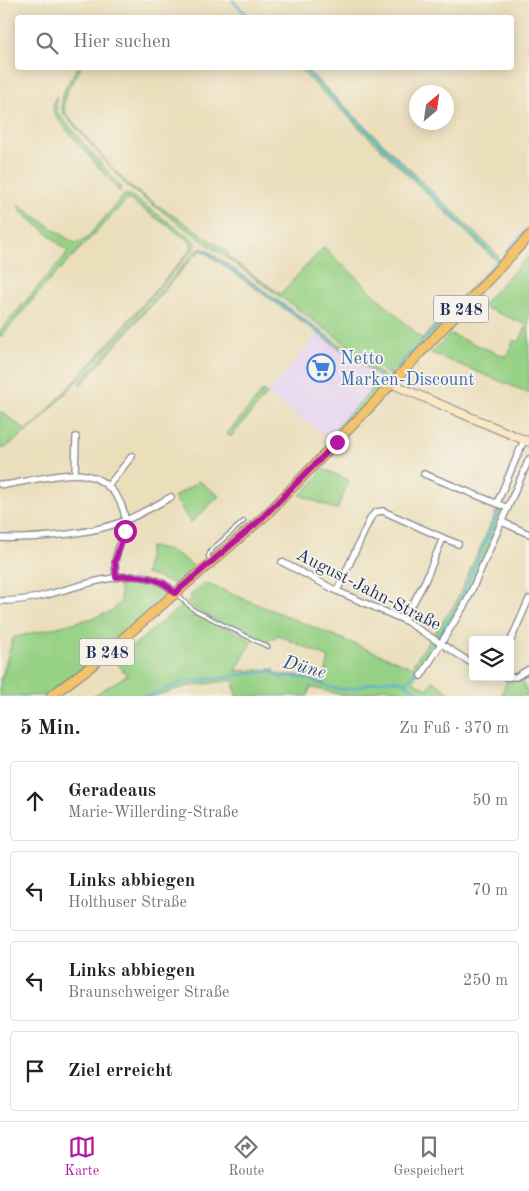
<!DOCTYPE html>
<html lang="de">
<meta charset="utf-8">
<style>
body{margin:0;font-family:"Old Standard TT",serif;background:#f2f2f2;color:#222}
.controls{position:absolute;right:15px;bottom:15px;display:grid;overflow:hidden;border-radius:5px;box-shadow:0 2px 12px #0003}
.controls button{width:45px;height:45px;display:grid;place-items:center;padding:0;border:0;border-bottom:1px solid #e0e0e0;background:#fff;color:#222;font:25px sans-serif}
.compass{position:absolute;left:409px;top:85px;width:45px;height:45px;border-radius:50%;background:#fff;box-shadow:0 2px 12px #0003;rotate:29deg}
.stop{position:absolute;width:15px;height:15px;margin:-11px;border:4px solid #b5179e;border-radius:50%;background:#fff}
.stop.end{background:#b5179e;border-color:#fff;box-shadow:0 1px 5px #0008}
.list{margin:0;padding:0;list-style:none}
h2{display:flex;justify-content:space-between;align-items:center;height:65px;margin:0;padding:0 20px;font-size:21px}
h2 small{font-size:16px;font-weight:400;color:#767676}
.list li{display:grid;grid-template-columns:32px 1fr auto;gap:15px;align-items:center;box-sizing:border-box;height:80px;margin:0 10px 10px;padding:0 10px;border:1px solid #e0e0e0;border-radius:5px}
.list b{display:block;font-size:19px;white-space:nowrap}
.list p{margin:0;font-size:16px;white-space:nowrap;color:#767676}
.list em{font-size:16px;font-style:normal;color:#767676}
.icon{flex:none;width:28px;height:28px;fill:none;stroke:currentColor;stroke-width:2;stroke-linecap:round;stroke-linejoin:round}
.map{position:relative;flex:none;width:529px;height:696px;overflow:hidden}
.search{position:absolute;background:#fff;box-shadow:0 2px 12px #0003;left:15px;right:15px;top:15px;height:55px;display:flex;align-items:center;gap:12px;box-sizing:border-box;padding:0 18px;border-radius:5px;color:#767676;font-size:19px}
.sheet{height:425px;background:#fff}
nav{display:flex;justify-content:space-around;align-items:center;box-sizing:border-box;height:70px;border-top:1px solid #e0e0e0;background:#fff;font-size:14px;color:#767676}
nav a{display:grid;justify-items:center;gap:2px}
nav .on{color:#b5179e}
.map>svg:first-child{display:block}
.built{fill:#e5d3f1}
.green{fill:#97d185;stroke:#598072}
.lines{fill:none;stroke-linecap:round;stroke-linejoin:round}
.stream{stroke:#5baed7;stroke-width:2}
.lane-casing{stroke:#83868c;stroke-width:5}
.street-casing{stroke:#83868c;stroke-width:8}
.secondary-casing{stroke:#83868c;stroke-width:10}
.primary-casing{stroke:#83868c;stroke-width:11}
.lane{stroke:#fff;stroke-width:2.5}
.street{stroke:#fff;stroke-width:5.5}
.secondary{stroke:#fbe7c3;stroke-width:8}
.primary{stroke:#f4c26a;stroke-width:9}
.route{stroke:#b5179e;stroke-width:6}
.labels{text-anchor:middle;stroke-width:4;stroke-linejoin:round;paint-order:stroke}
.shield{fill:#f7f3e8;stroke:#5d6a87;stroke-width:1}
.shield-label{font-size:16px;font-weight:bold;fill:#1b2f5e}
.shop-label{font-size:18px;fill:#366cbe;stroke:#f7f3e8;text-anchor:start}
.street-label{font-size:18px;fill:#1b2f5e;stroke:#f7f3e8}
.water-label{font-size:19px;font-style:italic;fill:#2e5582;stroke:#f7f3e8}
</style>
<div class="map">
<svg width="529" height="696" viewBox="0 0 529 696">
<rect width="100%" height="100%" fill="#f7f3e8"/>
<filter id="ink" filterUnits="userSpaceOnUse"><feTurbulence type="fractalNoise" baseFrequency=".02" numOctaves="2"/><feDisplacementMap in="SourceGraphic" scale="10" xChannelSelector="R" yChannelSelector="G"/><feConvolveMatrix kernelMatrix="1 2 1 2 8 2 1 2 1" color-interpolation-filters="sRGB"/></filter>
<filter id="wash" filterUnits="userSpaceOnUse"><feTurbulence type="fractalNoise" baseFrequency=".0096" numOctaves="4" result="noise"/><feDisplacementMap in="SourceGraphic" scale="20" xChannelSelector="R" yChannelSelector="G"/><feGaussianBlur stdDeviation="1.12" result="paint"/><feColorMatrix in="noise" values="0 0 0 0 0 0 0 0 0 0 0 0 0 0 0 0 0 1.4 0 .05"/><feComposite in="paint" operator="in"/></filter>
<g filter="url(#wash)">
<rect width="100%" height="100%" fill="#ebdebb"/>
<!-- built -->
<path class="built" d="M318,333L382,379L327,437L267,394Z"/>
<!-- green -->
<g class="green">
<path d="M77,68H81C73,82 59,97 66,114L114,170L132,188L228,252L227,256L280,294L324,247L422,339L496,261L298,68H305L495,252L499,257L501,261L398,372L393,369L391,371L393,375H389L128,187L64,114C56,97 70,81 77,68Z"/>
<path d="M56,96V108L58,113L120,186V192L55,116C52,108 53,104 56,96Z"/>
<path d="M124,195H130L195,241L197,245L111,344L38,423L5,448H0V411L26,430L37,422L94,360L192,248L191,242L128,199L46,284L0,338V331L68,252L39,226L22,213L18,204L68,239L76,243L87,238Z"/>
<path d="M201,248L207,250L385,377L386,383L385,386L332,441L327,437L382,379L202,250L194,256L81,385L79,383L196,251Z"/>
<path d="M529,255V393L431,353L450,334L506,357L514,340L519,342L527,325L481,306Z"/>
<path d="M263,391L267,394L231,437L227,434Z"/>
<path d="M323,469L349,480L337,510L300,495L316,479Z"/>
<path d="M199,481L219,496L191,523L174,497Z"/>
<path d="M498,508L504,510L463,605L443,636L440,637L434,634L455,604Z"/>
<path d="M150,547C173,549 179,555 197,569L179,584C168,584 157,576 145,574Z"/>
<path d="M133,580C145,580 169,583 162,599L78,672L44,696H0V678L2,677L13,638L93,618L112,611L121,601L119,583H131Z"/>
<path d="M205,583L411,667L430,639L436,645L413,681L427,689L433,681L448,692L461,696H415L386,687L360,696H347L310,687L308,696H236L233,680L184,687L156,696H93L127,675L115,661L182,605L192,611L252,641L236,671L274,669V672L281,675H296L323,683L329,658L278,635L267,642C243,635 208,618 187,603L190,600V596Z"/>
<path d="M520,678L529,696H501L507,680L513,682Z"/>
</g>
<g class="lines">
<!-- stream -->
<g class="stream">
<path d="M232,0L250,18"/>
<path d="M304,69L499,261L396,368"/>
<path d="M205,250L333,341"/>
<path d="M505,253L529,227"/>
<path d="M438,636L458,606L499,510"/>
<path d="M407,683L434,643"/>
<path d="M149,696L181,683L271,671L280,678C299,670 321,688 340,689C363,691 376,676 400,681C410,684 414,692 423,696"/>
</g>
</g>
</g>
<g filter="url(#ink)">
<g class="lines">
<!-- lane casing -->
<g class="lane-casing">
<g id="lane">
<path d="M210,561L208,556L211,550L244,521"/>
<path d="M176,594L194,610L268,647"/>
</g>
</g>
<!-- street casing -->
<g class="street-casing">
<g id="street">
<path d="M75,474L76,437"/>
<path d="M424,474L508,508"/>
<path d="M0,484L5,485C25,482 68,471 85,475C107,479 124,499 125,521C126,536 117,547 115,562C115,566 116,572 116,577"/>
<path d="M108,486L132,456"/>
<path d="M497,503L524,440"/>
<path d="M502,522L529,534"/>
<path d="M0,538C35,539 94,534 126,520C141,514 156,505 171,497"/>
<path d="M443,538L458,544"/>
<path d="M282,562L337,591L404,620L473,664"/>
<path d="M337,591L371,517L376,512L383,511L443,538L425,581L404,620"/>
<path d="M0,601C16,601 31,599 46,595C83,586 145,559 175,593"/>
<path d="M510,642L529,599"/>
<path d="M421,676L467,601L529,459"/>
<path d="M506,677H516L529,669"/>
</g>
</g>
<!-- secondary casing -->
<g class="secondary-casing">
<path id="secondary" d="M393,383L397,386L529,442"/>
</g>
<!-- primary casing -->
<g class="primary-casing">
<path id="primary" d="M51,696L90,667L266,515L369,408L529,236"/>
</g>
<!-- lane -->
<use href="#lane" class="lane"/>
<!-- street -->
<use href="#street" class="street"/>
<!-- secondary -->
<use href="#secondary" class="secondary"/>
<!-- primary -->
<use href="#primary" class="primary"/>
</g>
</g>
<g class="lines" filter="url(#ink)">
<!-- route -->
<path class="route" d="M125,531L115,561L116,577C138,575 160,576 175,593L259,521L337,442"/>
</g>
<!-- icons -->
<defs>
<g id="supermarket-ring" transform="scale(1.4375)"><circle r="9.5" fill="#f7f3e8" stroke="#3f7fe0" stroke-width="1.5"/><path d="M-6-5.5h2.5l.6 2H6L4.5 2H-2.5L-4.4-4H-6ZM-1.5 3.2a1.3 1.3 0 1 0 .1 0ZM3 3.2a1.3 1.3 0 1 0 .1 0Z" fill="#3f7fe0"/></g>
</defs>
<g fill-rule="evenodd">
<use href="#supermarket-ring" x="321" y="368"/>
</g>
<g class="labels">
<!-- shield labels -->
<g class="shield">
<rect x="433.5" y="295.5" width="55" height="27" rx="4"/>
<rect x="79.5" y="638.5" width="55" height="27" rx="4"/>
</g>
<g class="shield-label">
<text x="461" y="315">B 248</text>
<text x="107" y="658">B 248</text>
</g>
<!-- shop labels -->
<g class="shop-label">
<text x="340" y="364">Netto<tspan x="340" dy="21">Marken-Discount</tspan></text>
</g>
<!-- street labels -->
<g class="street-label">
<text transform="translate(369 589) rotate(27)" y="6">August-Jahn-Straße</text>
</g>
<!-- water labels -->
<g class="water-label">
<text transform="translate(305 666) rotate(15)" y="7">Düne</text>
</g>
</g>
</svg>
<div class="controls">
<button><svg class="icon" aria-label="layers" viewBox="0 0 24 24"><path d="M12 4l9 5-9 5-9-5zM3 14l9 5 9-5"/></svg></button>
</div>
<svg class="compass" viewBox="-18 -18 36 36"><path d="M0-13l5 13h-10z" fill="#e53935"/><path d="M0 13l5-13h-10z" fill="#767676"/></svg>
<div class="stop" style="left:125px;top:531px"></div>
<div class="stop end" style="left:337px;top:442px"></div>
<div class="search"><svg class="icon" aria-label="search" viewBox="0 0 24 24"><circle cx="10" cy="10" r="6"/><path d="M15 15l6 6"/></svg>Hier suchen</div>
</div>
<section class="sheet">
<h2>5 Min.<small>Zu Fuß · 370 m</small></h2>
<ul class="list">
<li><svg class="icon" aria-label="ahead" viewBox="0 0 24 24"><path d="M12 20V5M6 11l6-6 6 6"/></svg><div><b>Geradeaus</b><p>Marie-Willerding-Straße</p></div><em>50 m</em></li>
<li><svg class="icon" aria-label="left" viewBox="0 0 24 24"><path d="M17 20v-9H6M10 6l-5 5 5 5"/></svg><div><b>Links abbiegen</b><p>Holthuser Straße</p></div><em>70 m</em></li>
<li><svg class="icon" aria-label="left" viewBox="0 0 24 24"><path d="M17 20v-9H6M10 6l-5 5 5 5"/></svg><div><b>Links abbiegen</b><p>Braunschweiger Straße</p></div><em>250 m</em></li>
<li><svg class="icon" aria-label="arrive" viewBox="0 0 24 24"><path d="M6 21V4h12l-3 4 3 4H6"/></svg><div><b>Ziel erreicht</b></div></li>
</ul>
</section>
<nav>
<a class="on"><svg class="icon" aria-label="map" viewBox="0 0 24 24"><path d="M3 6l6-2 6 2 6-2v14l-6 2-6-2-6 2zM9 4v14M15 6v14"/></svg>Karte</a>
<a><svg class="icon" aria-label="directions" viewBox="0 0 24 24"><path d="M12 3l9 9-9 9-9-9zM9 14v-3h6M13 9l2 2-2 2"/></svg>Route</a>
<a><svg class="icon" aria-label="saved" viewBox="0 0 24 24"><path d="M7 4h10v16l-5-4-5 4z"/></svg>Gespeichert</a>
</nav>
